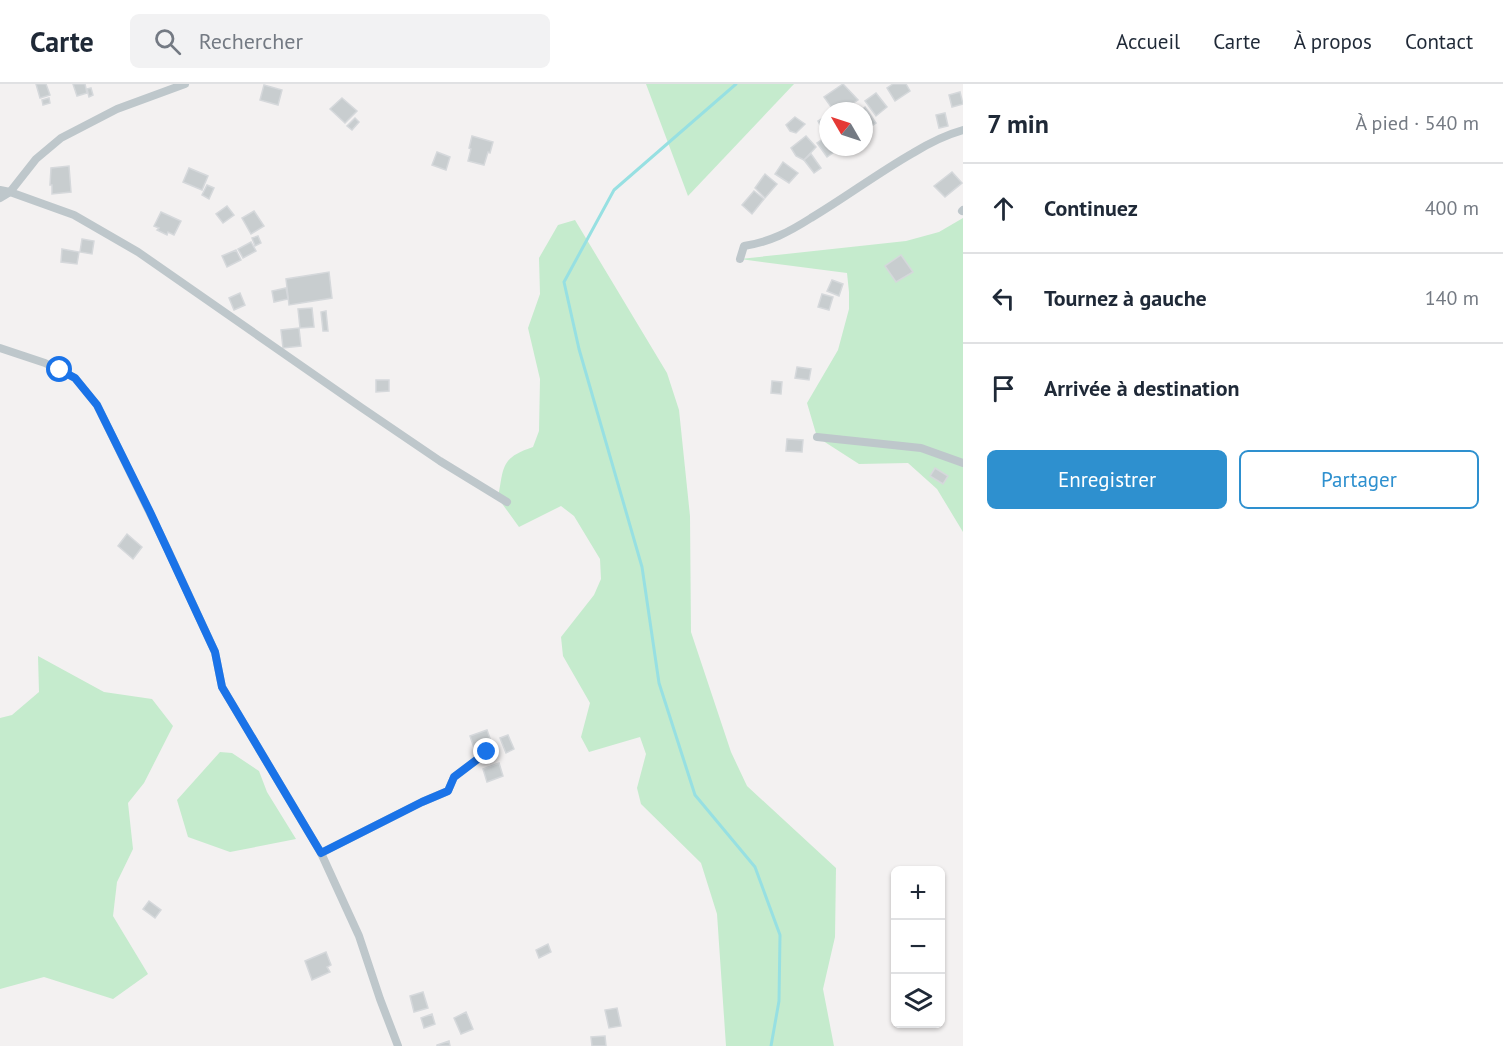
<!DOCTYPE html>
<html lang="fr">
<meta charset="utf-8">
<style>
body{margin:0;font-family:"PT Sans",sans-serif;background:#f2f2f3;color:#1f2937}
.controls{position:absolute;right:18px;bottom:18px;display:grid;overflow:hidden;border-radius:9px;box-shadow:0 2px 4px #0004}
.controls button{width:54px;height:54px;display:grid;place-items:center;padding:0;border:0;border-bottom:2px solid #e0e1e3;background:#fff;color:#1f2937;font:30px sans-serif}
.compass{position:absolute;left:819px;top:18px;width:54px;height:54px;border-radius:50%;background:#fff;box-shadow:0 2px 4px #0004;rotate:309deg}
.stop{position:absolute;width:18px;height:18px;margin:-14px;border:4px solid #1a73e8;border-radius:50%;background:#fff}
.stop.end{background:#1a73e8;border-color:#fff;box-shadow:0 2px 6px #0008}
.list{margin:0;padding:0;list-style:none}
h2{display:flex;justify-content:space-between;align-items:center;height:78px;margin:0;padding:0 24px;font-size:26px}
h2 small{font-size:20px;font-weight:400;color:#747a83}
.list li{display:grid;grid-template-columns:39px 1fr auto;gap:18px;align-items:center;box-sizing:border-box;height:90px;padding:0 24px;border-top:2px solid #e0e1e3}
.list b{display:block;font-size:22px;white-space:nowrap}
.list em{font-size:20px;font-style:normal;color:#747a83}
.actions{display:flex;gap:12px;padding:18px 24px}
.actions a{flex:1;padding:14px 0;border:2px solid #2e90cf;border-radius:9px;text-align:center;font-size:21px;color:#2e90cf}
.actions .main{background:#2e90cf;color:#fff}
.icon{flex:none;width:33px;height:33px;fill:none;stroke:currentColor;stroke-width:2;stroke-linecap:round;stroke-linejoin:round}
.map{position:relative;flex:none;width:963px;height:962px;overflow:hidden}
header{display:flex;align-items:center;gap:36px;box-sizing:border-box;height:84px;padding:0 30px;background:#fff;border-bottom:2px solid #e0e1e3}
header strong{font-size:28px}
nav{display:flex;gap:33px;margin-inline-start:auto;font-size:21px}
.search{width:420px;height:54px;background:#f2f2f3;display:flex;align-items:center;gap:15px;box-sizing:border-box;padding:0 21px;border-radius:9px;color:#747a83;font-size:22px}
main{display:flex}
aside{flex:1;background:#fff}
.map>svg:first-child{display:block}
.green{fill:#c5ebcd}
.lines{fill:none;stroke-linecap:round;stroke-linejoin:round}
.stream{stroke:#97e0e2;stroke-width:3}
.building{fill:#c8cdcf;stroke:#d5d8db;stroke-width:1.5}
.street{stroke:#bec7cb;stroke-width:8}
.route{stroke:#1a73e8;stroke-width:8}
</style>
<header>
<strong>Carte</strong>
<div class="search"><svg class="icon" aria-label="search" viewBox="0 0 24 24"><circle cx="10" cy="10" r="6"/><path d="M15 15l6 6"/></svg>Rechercher</div>
<nav><a>Accueil</a><a>Carte</a><a>À propos</a><a>Contact</a></nav>
</header>
<main>
<div class="map">
<svg width="963" height="962" viewBox="0 0 963 962">
<rect width="100%" height="100%" fill="#f3f1f1"/>
<!-- green -->
<g class="green">
<path d="M646,0H794L688,112Z"/>
<path d="M963,134V448L937,405L908,379L859,380L817,353L807,319L838,266L849,225V208L847,189L740,175L906,157L939,148Z"/>
<path d="M575,136L667,289L679,326L690,432L691,548L731,668L747,702L836,784L835,853L823,905L834,962H726L717,830L701,779L641,720L637,704L646,670L640,653L589,668L581,653L590,619L563,572L561,553L594,511L601,495L600,475L574,432L561,422L519,443L498,414C504,383 500,374 533,363L539,347L540,295L528,244L540,210L539,174L558,141Z"/>
<path d="M38,572L104,608L152,615L173,642L144,699L128,719L133,765L117,798L113,832L148,890L113,915L44,893L0,905V634L12,631L39,608Z"/>
<path d="M220,668L232,669L259,687L267,708L296,755L230,768L188,753L177,716Z"/>
</g>
<g class="lines">
<!-- stream -->
<path class="stream" d="M736,0L614,106L564,198L579,265L642,483L659,599L695,711L755,783L780,851L779,917L771,962"/>
</g>
<!-- building -->
<g class="building">
<path d="M36,0H46L50,11L40,14Z"/>
<path d="M73,0H85L87,9L77,12Z"/>
<path d="M843,0L858,16L842,27H834L824,13Z"/>
<path d="M893,0H906L910,7L895,17L887,4Z"/>
<path d="M264,1L282,6L278,21L260,16Z"/>
<path d="M91,4L93,11L89,13L87,5Z"/>
<path d="M960,8L963,20L952,23L949,11Z"/>
<path d="M876,9L887,23L876,32L865,17Z"/>
<path d="M49,14L50,19L43,21L42,16Z"/>
<path d="M342,14L357,27L345,39L330,25Z"/>
<path d="M865,23L876,39L866,46L864,43V27H860Z"/>
<path d="M945,29L948,42L939,44L936,31Z"/>
<path d="M828,31V43L823,47L818,37Z"/>
<path d="M795,33L805,40L796,49L790,47L786,41Z"/>
<path d="M355,34L359,38L352,46L347,42Z"/>
<path d="M472,52L493,58L490,69L488,68L484,81L468,77L471,65L469,64Z"/>
<path d="M806,52L816,63L804,76L796,72L791,64Z"/>
<path d="M827,52L828,63H835L837,66L827,73L817,59Z"/>
<path d="M437,68L450,73L446,86L432,81Z"/>
<path d="M811,70L821,84L814,89L804,76Z"/>
<path d="M783,78L798,89L789,99L775,90Z"/>
<path d="M69,82L71,108L52,110V101H50L51,84Z"/>
<path d="M189,84L208,92L202,106L183,98Z"/>
<path d="M952,88L962,99L945,113L934,102Z"/>
<path d="M765,90L777,100L765,114L755,104Z"/>
<path d="M207,101L214,104L209,115L202,111Z"/>
<path d="M754,107L764,115L752,130L742,121Z"/>
<path d="M227,122L234,131L223,139L216,130Z"/>
<path d="M254,127L264,142L251,150L242,134Z"/>
<path d="M161,128L181,137L174,151L168,148L167,151L157,146L159,144L154,142Z"/>
<path d="M258,152L261,159L255,162L252,154Z"/>
<path d="M82,155L94,157L92,170L80,168Z"/>
<path d="M251,158L256,167L243,174L238,165Z"/>
<path d="M62,165L79,168L77,180L61,178Z"/>
<path d="M236,166L241,176L227,183L222,172Z"/>
<path d="M901,171L913,188L896,198L885,182Z"/>
<path d="M329,188L332,214L289,221L286,195Z"/>
<path d="M832,196L843,200L839,212L827,207Z"/>
<path d="M286,204L288,215L274,218L272,207Z"/>
<path d="M240,209L245,221L234,226L229,214Z"/>
<path d="M822,210L833,213L829,226L818,223Z"/>
<path d="M312,224L314,243L300,244L298,225Z"/>
<path d="M326,227L328,247H323L321,228Z"/>
<path d="M299,244L301,262L283,264L281,246Z"/>
<path d="M797,283L811,285L809,296L795,294Z"/>
<path d="M376,296H389V307L376,308Z"/>
<path d="M772,297L782,298L781,310L771,309Z"/>
<path d="M787,355L803,356L802,368L786,367Z"/>
<path d="M935,384L948,392L943,400L930,392Z"/>
<path d="M127,450L142,463L133,475L118,462Z"/>
<path d="M487,646L491,657L474,664L470,652Z"/>
<path d="M508,651L514,665L506,669L500,654Z"/>
<path d="M499,679L503,692L487,698L483,685Z"/>
<path d="M149,817L161,826L155,834L143,825Z"/>
<path d="M548,860L551,868L539,874L536,866Z"/>
<path d="M326,868L331,881L327,883L330,888L312,896L305,877Z"/>
<path d="M423,908L428,924L414,928L410,912Z"/>
<path d="M617,924L621,942L609,944L605,926Z"/>
<path d="M466,928L473,945L461,950L454,934Z"/>
<path d="M432,930L435,940L424,944L421,934Z"/>
<path d="M605,952L606,962H592L591,953Z"/>
<path d="M449,957L450,962H437V961Z"/>
</g>
<g class="lines">
<!-- street -->
<g class="street">
<path d="M0,106L10,108L74,131L138,168L362,324L440,377L507,418"/>
<path d="M0,114L10,108L36,75L61,54L117,25L185,0"/>
<path d="M962,127L963,126"/>
<path d="M740,175L744,162C770,158 789,148 811,134C846,113 878,89 913,69C929,59 945,51 963,46"/>
<path d="M0,264L45,279L75,294L97,321L167,464L215,568L222,603L321,769L359,852L380,915L398,962"/>
<path d="M817,353L921,364L963,379"/>
<path d="M321,769L422,718L448,707L454,693L487,668"/>
</g>
</g>
<g class="lines">
<!-- route -->
<path class="route" d="M60,286L75,294L97,321L150,428L215,568L222,603L321,769L422,718L448,707L454,693L487,668"/>
</g>
</svg>
<div class="controls">
<button>+</button>
<button>−</button>
<button><svg class="icon" aria-label="layers" viewBox="0 0 24 24"><path d="M12 4l9 5-9 5-9-5zM3 14l9 5 9-5"/></svg></button>
</div>
<svg class="compass" viewBox="-18 -18 36 36"><path d="M0-13l5 13h-10z" fill="#e53935"/><path d="M0 13l5-13h-10z" fill="#747a83"/></svg>
<div class="stop" style="left:60px;top:286px"></div>
<div class="stop end" style="left:487px;top:668px"></div>
</div>
<aside>
<h2>7 min<small>À pied · 540 m</small></h2>
<ul class="list">
<li><svg class="icon" aria-label="ahead" viewBox="0 0 24 24"><path d="M12 20V5M6 11l6-6 6 6"/></svg><div><b>Continuez</b></div><em>400 m</em></li>
<li><svg class="icon" aria-label="left" viewBox="0 0 24 24"><path d="M17 20v-9H6M10 6l-5 5 5 5"/></svg><div><b>Tournez à gauche</b></div><em>140 m</em></li>
<li><svg class="icon" aria-label="arrive" viewBox="0 0 24 24"><path d="M6 21V4h12l-3 4 3 4H6"/></svg><div><b>Arrivée à destination</b></div></li>
</ul>
<div class="actions"><a class="main">Enregistrer</a><a>Partager</a></div>
</aside>
</main>
